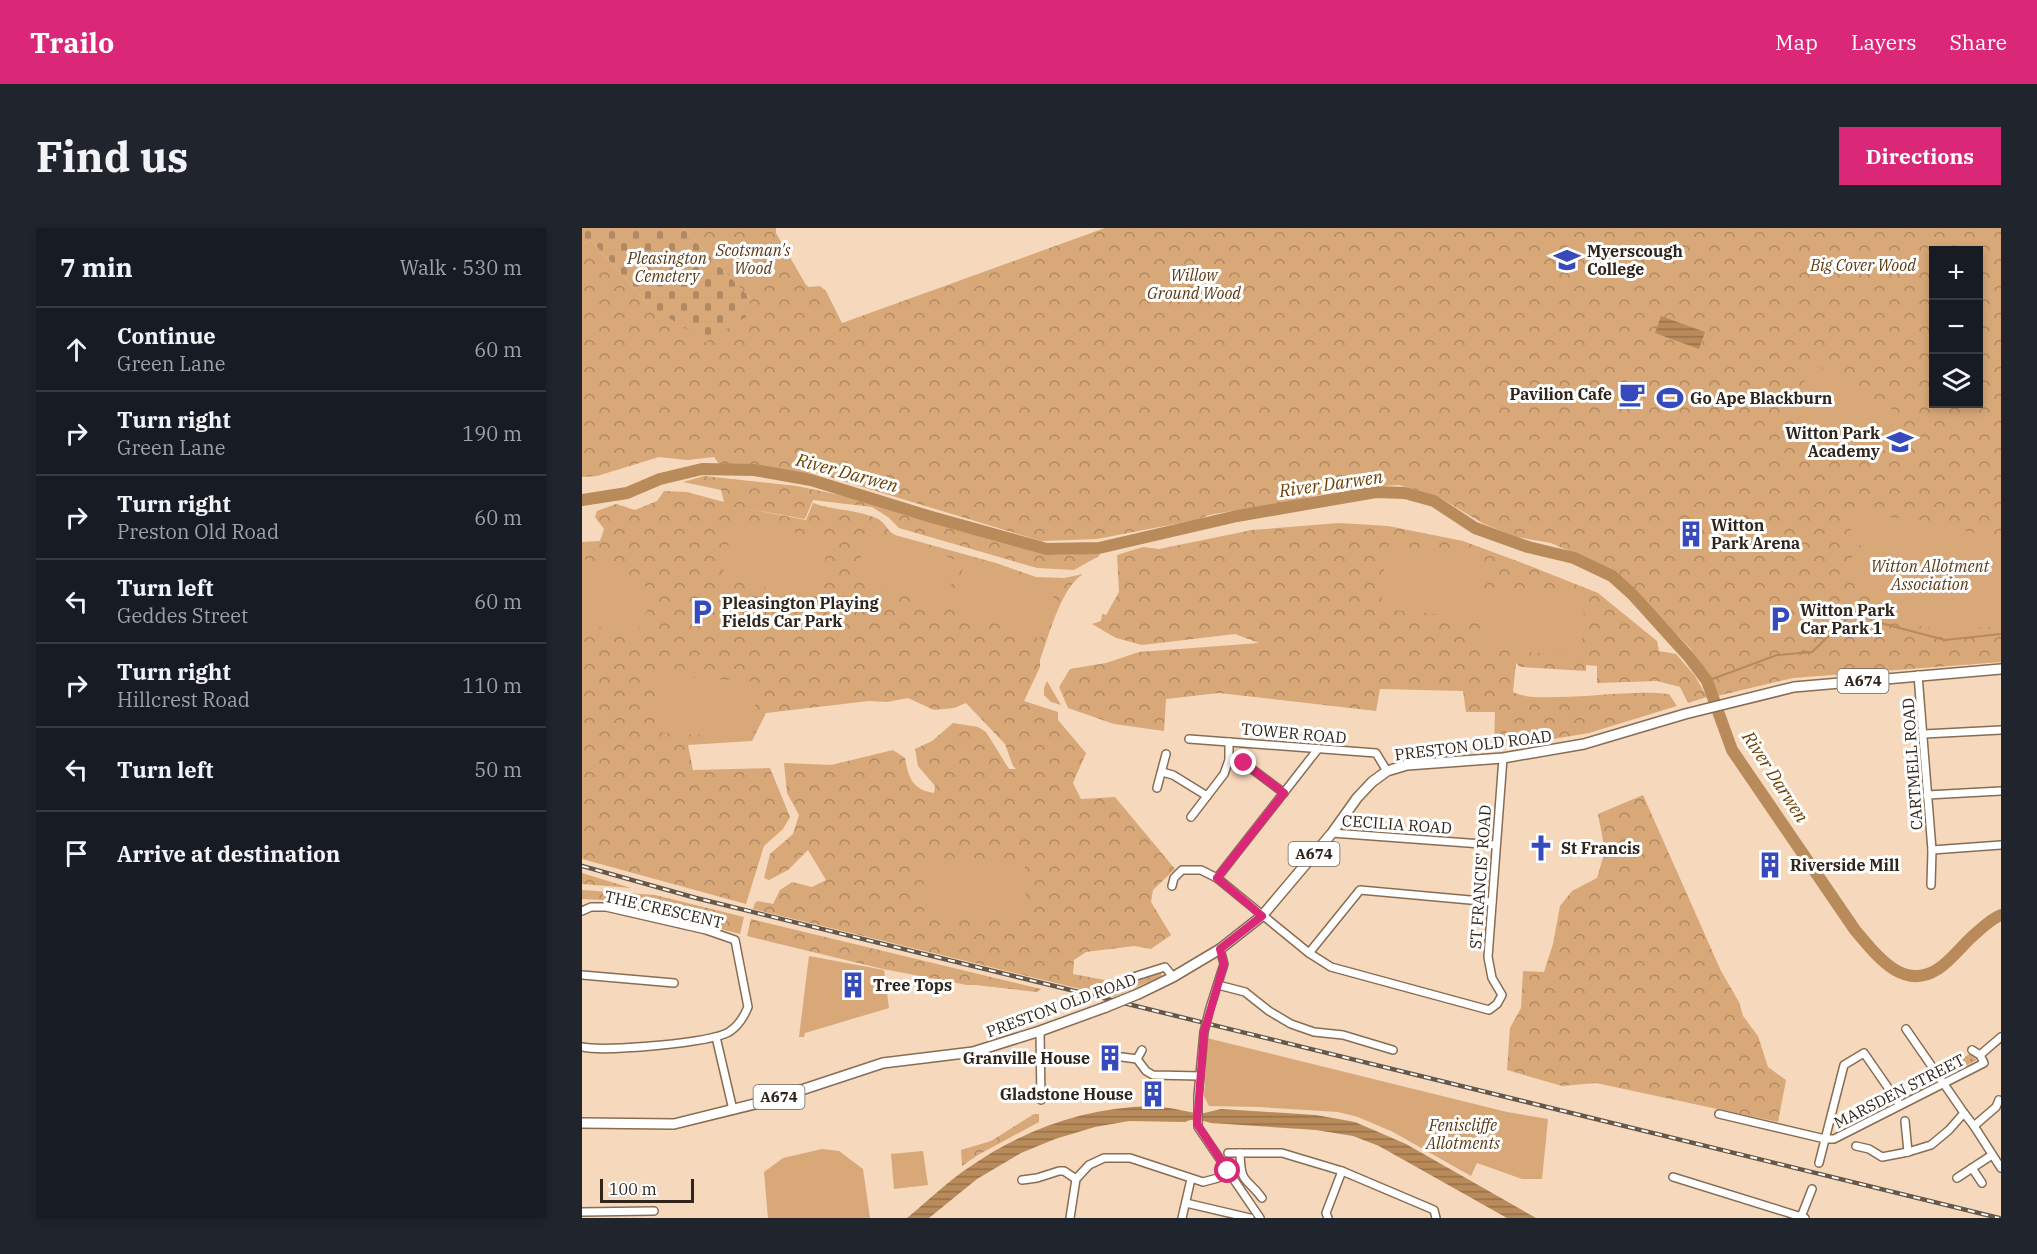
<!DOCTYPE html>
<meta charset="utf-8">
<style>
body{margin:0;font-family:"IBM Plex Serif",serif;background:#20242c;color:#f1f3f6}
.controls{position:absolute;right:18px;top:18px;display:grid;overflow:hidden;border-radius:0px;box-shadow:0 3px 9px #0003}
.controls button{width:54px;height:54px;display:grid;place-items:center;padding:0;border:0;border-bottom:2px solid #363941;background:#171b24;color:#f1f3f6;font:30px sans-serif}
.scale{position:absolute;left:18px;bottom:15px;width:94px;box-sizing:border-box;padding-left:6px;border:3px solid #30251b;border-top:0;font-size:16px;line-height:21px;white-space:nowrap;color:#30251b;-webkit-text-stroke:4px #fff;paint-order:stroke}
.stop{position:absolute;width:18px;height:18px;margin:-14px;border:4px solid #db2777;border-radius:50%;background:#fff}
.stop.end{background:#db2777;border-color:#fff;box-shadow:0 2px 6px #0008}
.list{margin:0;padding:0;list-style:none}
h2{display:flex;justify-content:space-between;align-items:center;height:78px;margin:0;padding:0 24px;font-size:26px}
h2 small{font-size:20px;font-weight:400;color:#9ea1a6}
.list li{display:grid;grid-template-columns:39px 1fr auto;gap:18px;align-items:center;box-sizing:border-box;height:84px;padding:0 24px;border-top:2px solid #363941}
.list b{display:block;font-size:22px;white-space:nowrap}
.list p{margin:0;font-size:20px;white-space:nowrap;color:#9ea1a6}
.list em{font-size:20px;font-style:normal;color:#9ea1a6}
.icon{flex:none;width:33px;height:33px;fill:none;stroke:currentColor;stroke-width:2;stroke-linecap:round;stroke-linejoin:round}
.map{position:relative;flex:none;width:1419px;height:990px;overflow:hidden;border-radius:0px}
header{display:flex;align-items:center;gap:36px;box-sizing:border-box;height:84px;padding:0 30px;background:#db2777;color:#fff}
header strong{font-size:28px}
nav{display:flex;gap:33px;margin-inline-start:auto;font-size:21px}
.intro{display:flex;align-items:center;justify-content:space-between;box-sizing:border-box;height:144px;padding:0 36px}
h1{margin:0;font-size:42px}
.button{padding:15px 27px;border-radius:0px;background:#db2777;color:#fff;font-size:21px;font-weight:700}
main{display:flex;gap:36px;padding:0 36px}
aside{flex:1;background:#171b24;border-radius:0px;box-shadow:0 3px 9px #0003}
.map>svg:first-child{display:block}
.grass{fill:url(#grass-tufts)}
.forest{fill:url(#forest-crowns);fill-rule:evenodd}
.cemetery{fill:url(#cemetery-stones)}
.garden{fill:#d8a879}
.water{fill:url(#water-rules)}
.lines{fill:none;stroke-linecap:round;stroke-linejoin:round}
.stream{stroke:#b98a5a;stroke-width:2}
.river{stroke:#b98a5a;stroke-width:12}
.minor-casing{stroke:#876d54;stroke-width:10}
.major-casing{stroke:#876d54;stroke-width:12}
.minor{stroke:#fff;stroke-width:7}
.major{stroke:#fff;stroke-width:9}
.rail-casing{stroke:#675748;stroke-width:4.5}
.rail{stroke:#fff;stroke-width:2;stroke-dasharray:7;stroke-linecap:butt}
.minor-bridge-casing{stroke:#876d54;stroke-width:10;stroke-linecap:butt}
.major-bridge-casing{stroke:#876d54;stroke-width:12;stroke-linecap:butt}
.minor-bridge{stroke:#fff;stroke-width:7}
.major-bridge{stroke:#fff;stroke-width:9}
.route{stroke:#db2777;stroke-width:8}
.labels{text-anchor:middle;stroke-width:6;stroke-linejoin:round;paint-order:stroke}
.shield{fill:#fff;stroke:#6e665f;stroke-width:1.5}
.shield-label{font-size:15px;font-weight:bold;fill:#30251b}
.park-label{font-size:16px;font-style:italic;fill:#5b3914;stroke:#fff}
.poi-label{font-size:16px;font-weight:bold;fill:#30251b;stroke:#fff;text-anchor:start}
.street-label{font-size:16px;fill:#30251b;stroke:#fff}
.water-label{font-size:18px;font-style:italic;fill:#6f4102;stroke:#fff}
</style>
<header>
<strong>Trailo</strong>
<nav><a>Map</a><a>Layers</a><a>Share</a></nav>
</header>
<div class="intro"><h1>Find us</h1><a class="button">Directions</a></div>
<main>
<aside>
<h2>7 min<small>Walk · 530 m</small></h2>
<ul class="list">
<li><svg class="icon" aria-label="ahead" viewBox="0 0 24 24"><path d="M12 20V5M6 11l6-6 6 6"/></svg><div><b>Continue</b><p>Green Lane</p></div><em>60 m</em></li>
<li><svg class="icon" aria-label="right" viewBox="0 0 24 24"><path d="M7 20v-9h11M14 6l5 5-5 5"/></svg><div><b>Turn right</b><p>Green Lane</p></div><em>190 m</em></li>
<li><svg class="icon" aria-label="right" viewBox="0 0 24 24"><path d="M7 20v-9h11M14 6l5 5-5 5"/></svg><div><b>Turn right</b><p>Preston Old Road</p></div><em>60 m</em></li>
<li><svg class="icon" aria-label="left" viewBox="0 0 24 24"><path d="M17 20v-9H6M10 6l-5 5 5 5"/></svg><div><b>Turn left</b><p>Geddes Street</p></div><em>60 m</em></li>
<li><svg class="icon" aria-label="right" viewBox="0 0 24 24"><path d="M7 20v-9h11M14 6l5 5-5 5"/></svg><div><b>Turn right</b><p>Hillcrest Road</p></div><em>110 m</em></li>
<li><svg class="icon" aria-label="left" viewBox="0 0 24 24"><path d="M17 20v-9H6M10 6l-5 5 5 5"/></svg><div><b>Turn left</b></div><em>50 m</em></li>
<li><svg class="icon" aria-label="arrive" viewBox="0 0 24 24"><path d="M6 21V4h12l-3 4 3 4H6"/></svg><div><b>Arrive at destination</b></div></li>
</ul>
</aside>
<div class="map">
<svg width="1419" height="990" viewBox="0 0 1419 990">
<defs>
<pattern id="grass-tufts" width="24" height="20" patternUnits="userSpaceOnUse" patternTransform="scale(1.5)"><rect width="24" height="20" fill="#d8a879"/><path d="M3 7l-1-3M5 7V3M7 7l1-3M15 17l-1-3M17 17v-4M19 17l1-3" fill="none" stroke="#b08962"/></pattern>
<pattern id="forest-crowns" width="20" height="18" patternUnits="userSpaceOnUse" patternTransform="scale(1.5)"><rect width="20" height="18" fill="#d8a879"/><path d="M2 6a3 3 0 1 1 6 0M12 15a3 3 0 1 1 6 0" fill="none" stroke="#b08962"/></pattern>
<pattern id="cemetery-stones" width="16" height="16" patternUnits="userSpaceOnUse" patternTransform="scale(1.5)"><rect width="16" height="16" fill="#d8a879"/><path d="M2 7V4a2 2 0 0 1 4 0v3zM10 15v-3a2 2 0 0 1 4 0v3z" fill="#b08962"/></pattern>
<pattern id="water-rules" width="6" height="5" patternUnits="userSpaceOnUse" patternTransform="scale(1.5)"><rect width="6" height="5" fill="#b98a5a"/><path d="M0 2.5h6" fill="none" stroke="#97714a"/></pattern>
</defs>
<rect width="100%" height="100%" fill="#f6d8bc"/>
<!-- grass -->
<path class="grass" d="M1389,825L1394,832L1380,840L1375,834Z"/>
<!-- forest -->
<g class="forest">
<path d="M101,0H194V5L224,57L227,59L238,58L244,63L260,95L523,0H1419V434L1211,450L1135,468L1127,447L1108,420L1040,350L1009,333L969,315L935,309L902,296L855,268L817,257L765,260L720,271L627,287L614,292L515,311L459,313L231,244L220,246L137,236L132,229L105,232L77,229L15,248L0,249V17L9,12L66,76L169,71ZM1352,22H1396V176H1352Z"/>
<path d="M122,248L215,258L267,269L322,287L441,320L473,327L518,325L517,328L492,342L455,340L317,300L306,289L290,279L231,272L223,291L161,280L224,292L231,275C252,283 275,281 296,291C304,295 305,303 313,307L414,335L454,349L482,350L501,346C479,360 467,407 458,432V439L442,473L476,484V492L504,525L491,555L499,571L533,569L593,641L571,662L569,674L589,707L569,721L552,718L504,724L492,732L491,746L539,755L578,744L580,748L531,769L171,681L173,675L176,673L191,676L198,662L210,654L230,659L244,652L226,622L206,642L187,652L182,650L188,626L211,606L217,587L205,565L202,535L249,537L311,522L323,530C326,548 330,562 352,565L353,558L336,538L333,521L350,513L371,495L396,499L404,504L427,541H434L431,538L423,516L384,475L372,480L352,482L326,470L305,474L287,473L184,485L170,513L106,517L111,542L188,540L208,589L201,601L182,618L164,676L0,631V314L18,313L22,301L13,289L15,283L34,276L53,282L75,273L82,263L105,264L142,274L139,262L101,254Z"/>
<path d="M757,295L806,298L881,313L943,336L1016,365L1075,413L1077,423L1094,426L1113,448L1125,469L1106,475L1098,459L1075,453L1015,455V438L1004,437V443L938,439L934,435L931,464C946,471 960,469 976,469C1013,469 1051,462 1087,466L1095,478L1007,505L912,521L913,484H884L881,463L798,461L794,483L637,465L584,471L582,503L532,496L486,480L477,459L488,441L524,435L557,424L677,415L653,406L560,417L534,410L510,396L519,393L520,386L524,387L537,364L535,327L561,319L577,321L670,302Z"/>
<path d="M465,453L479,477L469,474L462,467V460Z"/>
<path d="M1061,567L1139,743L1157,774L1161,788L1176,808L1186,839L1204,852L1196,894L1014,855L980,858L925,842L928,800L939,780L941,743L962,744L971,716L978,678L990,663L1015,650L1023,623L1016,586Z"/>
<path d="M0,645L49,660L0,656Z"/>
<path d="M0,662L73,667L162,689L158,706L23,672L0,671Z"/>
<path d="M169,691L459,761L455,764L393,757H385L301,741L165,708Z"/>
<path d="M452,886H457V894L396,927L380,938L379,922L409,913Z"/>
</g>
<!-- cemetery -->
<path class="cemetery" d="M0,0H101L169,71L165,88L124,114L66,76L9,12L0,17Z"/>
<!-- garden -->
<g class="garden">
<path d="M1233,136L1316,185L1286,235L1203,186Z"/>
<path d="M1278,286L1345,293L1387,304L1419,307V398L1364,402L1341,399L1319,393L1260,342L1280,318L1263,311Z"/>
<path d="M151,293L247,311L236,369L140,351Z"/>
<path d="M288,302L377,333L361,380L272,349Z"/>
<path d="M804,318L903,326L898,390L799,381Z"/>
<path d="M385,328L475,359L458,411L368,380Z"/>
<path d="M0,330L74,363L51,414L0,391Z"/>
<path d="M904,359L1003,366L999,429L899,420Z"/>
<path d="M76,447L175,454L171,511L72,504Z"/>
<path d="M443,635L444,690L342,691V636Z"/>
<path d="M227,728L302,742L307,780L223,805L222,809H217Z"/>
<path d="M625,810L925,884L966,891L960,951H940L895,935L889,948L811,904L776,889L756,884L678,879L627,878L622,868Z"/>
<path d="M240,921L257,923L281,941L288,990H186L182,944L201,930Z"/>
<path d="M341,923L346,957L312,961L309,926Z"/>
</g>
<!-- water -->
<g class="water">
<path d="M1079,88L1123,104L1117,121L1073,105Z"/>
<path d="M568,878L588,880L618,886L639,881L734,887L773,894L824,916L954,990H925L797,918L771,908L734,902L629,895L622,893L608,892L603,894L547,893L513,899L473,911L439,925L395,951L347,990H325C346,973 366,953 389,938C442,901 503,880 568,878Z"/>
</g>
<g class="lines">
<!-- stream -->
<path class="stream" d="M1125,453L1195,427L1230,424L1273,383L1291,393L1363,412L1419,406"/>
<!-- river -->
<path class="river" d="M0,272L45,265L78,251L120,241L172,242L229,252L346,288L465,321L517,320L655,288L794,264L823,265L852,273L893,300L946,319L992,330L1030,348L1050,366L1107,429L1125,453L1150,522L1273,702C1294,726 1320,764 1356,741C1369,733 1380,717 1393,706C1401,699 1409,691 1419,687"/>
<!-- minor casing -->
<g class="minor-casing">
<g id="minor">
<path d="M1336,447L1350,622L1349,657"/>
<path d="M1342,506L1419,502"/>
<path d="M607,511L794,525L805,543"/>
<path d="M647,532L662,535L702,565"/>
<path d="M580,544L591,547L625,568"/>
<path d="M575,560L584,526"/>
<path d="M1345,567L1419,563"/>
<path d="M609,589L642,546L647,532V514"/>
<path d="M750,605L913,617"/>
<path d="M1350,622L1419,617"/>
<path d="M635,650L736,521"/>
<path d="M590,658L592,650L600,642H619L635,650L727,725L749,739L907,782L915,776L920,767L910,750L906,729L921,530"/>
<path d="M0,683L9,679H24L124,702L153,712L166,779C162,789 156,798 147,804C128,815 22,824 0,819"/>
<path d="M727,725L778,662L910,674"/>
<path d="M0,747L92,755"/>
<path d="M548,750L583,739L591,749"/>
<path d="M636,757L663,764L687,783L709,796L732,804L761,807L811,822"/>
<path d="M628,780L642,736L638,721"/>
<path d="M1324,801L1382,885L1392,898L1419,940"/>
<path d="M458,803L459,872"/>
<path d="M622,804L616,868V899L678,990"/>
<path d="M134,809L151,882"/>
<path d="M560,822L555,831L564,843L571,847L618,848"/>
<path d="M1398,827L1419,809"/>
<path d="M540,829L555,831"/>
<path d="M1137,886L1243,911H1252L1402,835L1398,827L1390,822"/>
<path d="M1323,893L1326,924"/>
<path d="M1392,898L1414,879L1417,872"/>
<path d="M1274,918L1287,921L1300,929L1326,924L1349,917L1367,902L1382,885"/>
<path d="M646,925H700L760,943L852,982L854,990"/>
<path d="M658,925C659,958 664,948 680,970"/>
<path d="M1237,935L1262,837L1282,825L1318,877"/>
<path d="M1390,940L1400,955"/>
<path d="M1091,949L1223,990"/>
<path d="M1375,950L1410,927"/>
<path d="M440,952L455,950L477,943H482L494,951"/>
<path d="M604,975L668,990"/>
<path d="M0,984L72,983"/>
<path d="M1219,989L1230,961"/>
<path d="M488,990L494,951L507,937L522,930H548L621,954L636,950L646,943"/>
<path d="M600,990L609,951"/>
<path d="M746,990L744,985L760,943"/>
</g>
</g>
<!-- major casing -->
<g class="major-casing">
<g id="major">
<path d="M556,766L591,749L638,721L680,688L750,605L775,570L790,554L805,543L825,537L921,530L1002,516L1103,486L1212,459L1419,441"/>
<path d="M0,895L92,896L189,872L301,835L391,824L458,803L524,779"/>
</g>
</g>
<!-- minor -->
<use href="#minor" class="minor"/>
<!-- major -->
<use href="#major" class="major"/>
<!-- rail casing -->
<g class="rail-casing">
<path id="rail" d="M0,638L114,670L1417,990"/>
</g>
<!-- rail -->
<use href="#rail" class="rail"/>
<!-- minor-bridge casing -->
<g class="minor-bridge-casing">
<path id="minor-bridge" d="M622,804L628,780"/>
</g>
<!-- major-bridge casing -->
<g class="major-bridge-casing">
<path id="major-bridge" d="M524,779L556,766"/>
</g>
<!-- minor-bridge -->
<use href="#minor-bridge" class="minor-bridge"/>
<!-- major-bridge -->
<use href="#major-bridge" class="major-bridge"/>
</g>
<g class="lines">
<!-- route -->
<path class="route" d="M646,943L615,896L622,804L642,736L638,721L680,688L635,650L702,565L662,535"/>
</g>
<!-- icons -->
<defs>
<g id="university-bare" transform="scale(2.07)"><path d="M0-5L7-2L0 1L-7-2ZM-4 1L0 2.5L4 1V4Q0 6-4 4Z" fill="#364abd" stroke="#fff" stroke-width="2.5" paint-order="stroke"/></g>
<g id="cafe-bare" transform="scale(2.07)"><path d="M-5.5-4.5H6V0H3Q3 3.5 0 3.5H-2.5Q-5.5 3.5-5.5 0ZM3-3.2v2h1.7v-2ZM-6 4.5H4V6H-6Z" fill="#364abd" stroke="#fff" stroke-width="2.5" paint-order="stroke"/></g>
<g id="stadium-bare" transform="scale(2.07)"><path d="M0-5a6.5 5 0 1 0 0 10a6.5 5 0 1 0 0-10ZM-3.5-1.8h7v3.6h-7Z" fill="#364abd" stroke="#fff" stroke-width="2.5" paint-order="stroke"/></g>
<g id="school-bare" transform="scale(2.07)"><path d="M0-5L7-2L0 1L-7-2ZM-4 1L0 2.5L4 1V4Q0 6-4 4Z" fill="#364abd" stroke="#fff" stroke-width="2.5" paint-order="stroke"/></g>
<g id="building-bare" transform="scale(2.07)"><path d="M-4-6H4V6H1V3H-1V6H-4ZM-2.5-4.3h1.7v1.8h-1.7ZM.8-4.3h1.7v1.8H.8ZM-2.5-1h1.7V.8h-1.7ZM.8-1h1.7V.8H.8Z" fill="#364abd" stroke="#fff" stroke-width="2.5" paint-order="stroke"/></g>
<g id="parking-bare" transform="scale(2.07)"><path d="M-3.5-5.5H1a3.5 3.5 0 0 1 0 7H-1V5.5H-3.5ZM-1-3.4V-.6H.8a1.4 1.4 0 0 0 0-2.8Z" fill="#364abd" stroke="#fff" stroke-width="2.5" paint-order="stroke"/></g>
<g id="church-bare" transform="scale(2.07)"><path d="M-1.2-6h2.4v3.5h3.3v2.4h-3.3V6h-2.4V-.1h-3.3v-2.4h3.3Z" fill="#364abd" stroke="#fff" stroke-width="2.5" paint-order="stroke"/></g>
</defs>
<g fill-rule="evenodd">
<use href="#university-bare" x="985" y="32"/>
<use href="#cafe-bare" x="1050" y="166"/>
<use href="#stadium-bare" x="1088" y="170"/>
<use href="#school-bare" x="1318" y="214"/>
<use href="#building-bare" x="1109" y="306"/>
<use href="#parking-bare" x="120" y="384"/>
<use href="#parking-bare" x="1198" y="391"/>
<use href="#church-bare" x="959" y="620"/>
<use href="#building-bare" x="1188" y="637"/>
<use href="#building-bare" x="271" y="757"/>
<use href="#building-bare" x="528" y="830"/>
<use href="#building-bare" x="571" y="866"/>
</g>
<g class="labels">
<!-- shield labels -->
<g class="shield">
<rect x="1255.5" y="441" width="51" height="24" rx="4.5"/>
<rect x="706.5" y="614" width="51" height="24" rx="4.5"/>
<rect x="171.5" y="857" width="51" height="24" rx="4.5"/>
</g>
<g class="shield-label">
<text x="1281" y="458">A674</text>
<text x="732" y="631">A674</text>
<text x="197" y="874">A674</text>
</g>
<!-- park labels -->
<g class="park-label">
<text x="171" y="28">Scotsman's<tspan x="171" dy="18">Wood</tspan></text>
<text x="85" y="36">Pleasington<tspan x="85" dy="18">Cemetery</tspan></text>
<text x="1281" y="43">Big Cover Wood</text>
<text x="612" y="53">Willow<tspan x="612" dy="18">Ground Wood</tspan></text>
<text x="1348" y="344">Witton Allotment<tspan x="1348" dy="18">Association</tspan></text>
<text x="881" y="903">Feniscliffe<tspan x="881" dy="18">Allotments</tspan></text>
</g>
<!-- poi labels -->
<g class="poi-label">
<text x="1005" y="29">Myerscough<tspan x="1005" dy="18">College</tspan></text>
<text x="1030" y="172" text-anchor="end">Pavilion Cafe</text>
<text x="1108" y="176">Go Ape Blackburn</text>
<text x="1298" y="211" text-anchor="end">Witton Park<tspan x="1298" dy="18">Academy</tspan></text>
<text x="1129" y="303">Witton<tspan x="1129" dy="18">Park Arena</tspan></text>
<text x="140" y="381">Pleasington Playing<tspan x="140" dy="18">Fields Car Park</tspan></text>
<text x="1218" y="388">Witton Park<tspan x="1218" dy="18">Car Park 1</tspan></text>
<text x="979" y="626">St Francis</text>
<text x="1208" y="643">Riverside Mill</text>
<text x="291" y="763">Tree Tops</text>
<text x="508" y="836" text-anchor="end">Granville House</text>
<text x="551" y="872" text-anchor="end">Gladstone House</text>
</g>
<!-- street labels -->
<g class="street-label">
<text transform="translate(712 505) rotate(5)" y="6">TOWER ROAD</text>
<text transform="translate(891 517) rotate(-7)" y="6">PRESTON OLD ROAD</text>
<text transform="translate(1330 536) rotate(-94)" y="6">CARTMELL ROAD</text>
<text transform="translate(815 596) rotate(4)" y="6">CECILIA ROAD</text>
<text transform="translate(898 649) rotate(-86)" y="6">ST FRANCIS' ROAD</text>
<text transform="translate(82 681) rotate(13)" y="6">THE CRESCENT</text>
<text transform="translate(479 777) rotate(-20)" y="6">PRESTON OLD ROAD</text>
<text transform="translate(1317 863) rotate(-27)" y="6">MARSDEN STREET</text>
</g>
<!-- water labels -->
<g class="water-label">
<text transform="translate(265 245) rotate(15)" y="6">River Darwen</text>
<text transform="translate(749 256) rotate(-8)" y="6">River Darwen</text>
<text transform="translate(1193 549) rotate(57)" y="6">River Darwen</text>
</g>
</g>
</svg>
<div class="controls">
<button>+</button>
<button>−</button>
<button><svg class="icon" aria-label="layers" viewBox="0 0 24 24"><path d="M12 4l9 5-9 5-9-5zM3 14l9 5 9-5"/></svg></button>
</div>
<div class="scale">100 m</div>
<div class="stop" style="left:646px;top:943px"></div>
<div class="stop end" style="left:662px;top:535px"></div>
</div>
</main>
